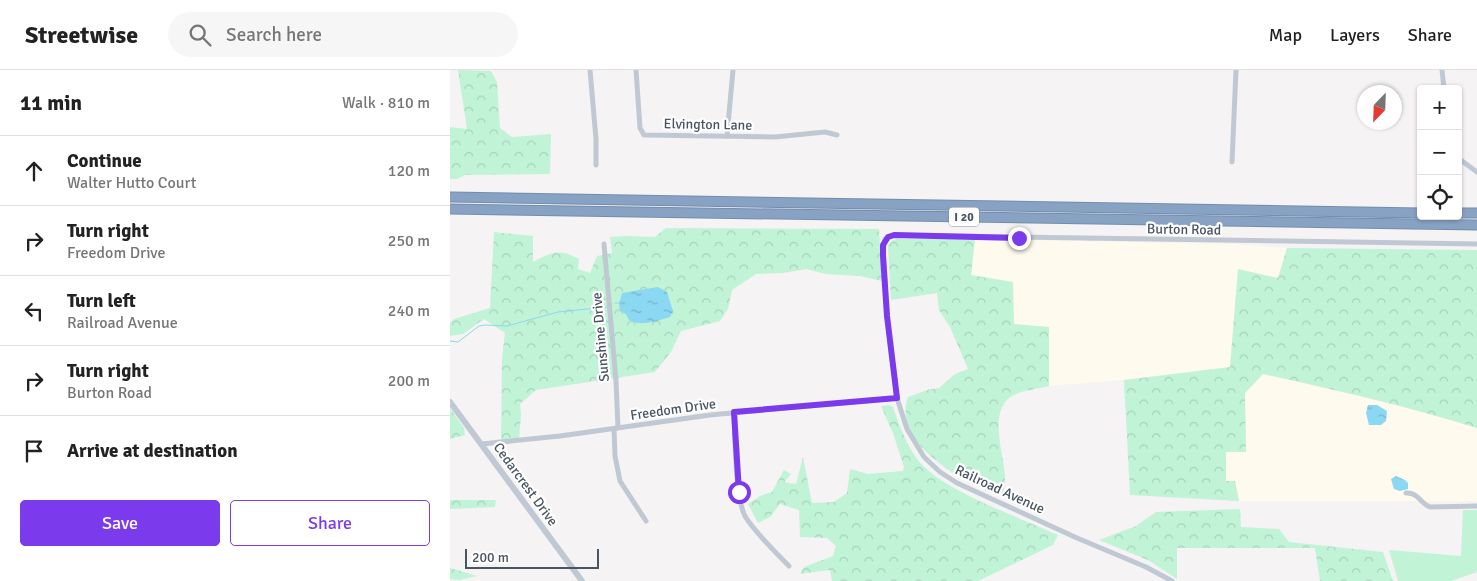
<!DOCTYPE html>
<meta charset="utf-8">
<style>
body{margin:0;font-family:Signika,sans-serif;background:#f6f6f6;color:#222}
.controls{position:absolute;right:15px;top:15px;display:grid;overflow:hidden;border-radius:5px;box-shadow:0 1px 4px #0004}
.controls button{width:45px;height:45px;display:grid;place-items:center;padding:0;border:0;border-bottom:1px solid #e0e0e0;background:#fff;color:#222;font:25px sans-serif}
.compass{position:absolute;left:907px;top:15px;width:45px;height:45px;border-radius:50%;background:#fff;box-shadow:0 1px 4px #0004;rotate:203deg}
.scale{position:absolute;left:15px;bottom:12px;width:134px;box-sizing:border-box;padding-left:5px;border:2px solid #495562;border-top:0;font-size:14px;line-height:18px;white-space:nowrap;color:#495562;-webkit-text-stroke:4px #fff;paint-order:stroke}
.stop{position:absolute;width:15px;height:15px;margin:-11px;border:4px solid #7c3aed;border-radius:50%;background:#fff}
.stop.end{background:#7c3aed;border-color:#fff;box-shadow:0 1px 5px #0008}
.list{margin:0;padding:0;list-style:none}
h2{display:flex;justify-content:space-between;align-items:center;height:65px;margin:0;padding:0 20px;font-size:21px}
h2 small{font-size:16px;font-weight:400;color:#767676}
.list li{display:grid;grid-template-columns:32px 1fr auto;gap:15px;align-items:center;box-sizing:border-box;height:70px;padding:0 20px;border-top:1px solid #e0e0e0}
.list b{display:block;font-size:19px;white-space:nowrap}
.list p{margin:0;font-size:16px;white-space:nowrap;color:#767676}
.list em{font-size:16px;font-style:normal;color:#767676}
.actions{display:flex;gap:10px;padding:15px 20px}
.actions a{flex:1;padding:11px 0;border:1px solid #7c3aed;border-radius:5px;text-align:center;font-size:18px;color:#7c3aed}
.actions .main{background:#7c3aed;color:#fff}
.icon{flex:none;width:28px;height:28px;fill:none;stroke:currentColor;stroke-width:2;stroke-linecap:round;stroke-linejoin:round}
.map{position:relative;flex:none;width:1027px;height:511px;overflow:hidden}
header{display:flex;align-items:center;gap:30px;box-sizing:border-box;height:70px;padding:0 25px;background:#fff;border-bottom:1px solid #e0e0e0}
header strong{font-size:24px}
nav{display:flex;gap:28px;margin-inline-start:auto;font-size:18px}
.search{width:350px;height:45px;background:#f6f6f6;display:flex;align-items:center;gap:12px;box-sizing:border-box;padding:0 18px;border-radius:28px;color:#767676;font-size:19px}
main{display:flex}
aside{flex:1;background:#fff}
.map>svg:first-child{display:block}
.commercial{fill:#fefaee}
.green{fill:#c1f3d7}
.forest{fill:url(#forest-crowns)}
.water{fill:url(#water-ripples)}
.lines{fill:none;stroke-linecap:round;stroke-linejoin:round}
.stream{stroke:#8bd8f2;stroke-width:1}
.motorway-casing{stroke:#738daf;stroke-width:11}
.minor{stroke:#c0c9d3;stroke-width:5}
.tertiary{stroke:#c0c9d3;stroke-width:6}
.motorway{stroke:#88a2c3;stroke-width:9}
.route{stroke:#7c3aed;stroke-width:6}
.labels{text-anchor:middle;stroke-width:4.5;stroke-linejoin:round;paint-order:stroke}
.shield{fill:#fff;stroke:#808891;stroke-width:1}
.shield-label{font-size:12px;font-weight:bold;fill:#495562}
.street-label{font-size:14px;fill:#495562;stroke:#fff}
</style>
<header>
<strong>Streetwise</strong>
<div class="search"><svg class="icon" aria-label="search" viewBox="0 0 24 24"><circle cx="10" cy="10" r="6"/><path d="M15 15l6 6"/></svg>Search here</div>
<nav><a>Map</a><a>Layers</a><a>Share</a></nav>
</header>
<main>
<aside>
<h2>11 min<small>Walk · 810 m</small></h2>
<ul class="list">
<li><svg class="icon" aria-label="ahead" viewBox="0 0 24 24"><path d="M12 20V5M6 11l6-6 6 6"/></svg><div><b>Continue</b><p>Walter Hutto Court</p></div><em>120 m</em></li>
<li><svg class="icon" aria-label="right" viewBox="0 0 24 24"><path d="M7 20v-9h11M14 6l5 5-5 5"/></svg><div><b>Turn right</b><p>Freedom Drive</p></div><em>250 m</em></li>
<li><svg class="icon" aria-label="left" viewBox="0 0 24 24"><path d="M17 20v-9H6M10 6l-5 5 5 5"/></svg><div><b>Turn left</b><p>Railroad Avenue</p></div><em>240 m</em></li>
<li><svg class="icon" aria-label="right" viewBox="0 0 24 24"><path d="M7 20v-9h11M14 6l5 5-5 5"/></svg><div><b>Turn right</b><p>Burton Road</p></div><em>200 m</em></li>
<li><svg class="icon" aria-label="arrive" viewBox="0 0 24 24"><path d="M6 21V4h12l-3 4 3 4H6"/></svg><div><b>Arrive at destination</b></div></li>
</ul>
<div class="actions"><a class="main">Save</a><a>Share</a></div>
</aside>
<div class="map">
<svg width="1027" height="511" viewBox="0 0 1027 511">
<defs>
<pattern id="forest-crowns" width="20" height="18" patternUnits="userSpaceOnUse" patternTransform="scale(1.25)"><rect width="20" height="18" fill="#c1f3d7"/><path d="M2 6a3 3 0 1 1 6 0M12 15a3 3 0 1 1 6 0" fill="none" stroke="#a7d2bb"/></pattern>
<pattern id="water-ripples" width="26" height="14" patternUnits="userSpaceOnUse" patternTransform="scale(1.25)"><rect width="26" height="14" fill="#8bd8f2"/><path d="M2 4q2-2 4 0t4 0M15 11q2-2 4 0t4 0" fill="none" stroke="#74b2c7"/></pattern>
</defs>
<rect width="100%" height="100%" fill="#f5f3f3"/>
<!-- commercial -->
<g class="commercial">
<path d="M525,169L785,174L837,178L828,209L788,199L780,298L674,310L599,316V257L563,254L521,205Z"/>
<path d="M813,304L917,327L982,344L1027,358V431H789L785,411H776V381L796,382L795,323Z"/>
</g>
<!-- green -->
<path class="green" d="M1013,440H1027V502L1001,511H948L939,480L1011,486Z"/>
<!-- forest -->
<g class="forest">
<path d="M8,0L41,1L47,12L50,58L62,67L101,64L100,104L15,105L7,109H0V57L17,59Z"/>
<path d="M216,158L429,159L432,211L410,206L376,204L356,199L333,203L306,204L282,220L278,239L270,251L231,261L221,282L205,302L86,320L70,334L71,345L69,370L51,372L52,289L55,263L34,249L13,264L0,266V253L4,249L40,238L44,162L83,166V192C102,182 109,178 129,189L128,199L140,203L147,186L162,183L160,167L175,166L205,167Z"/>
<path d="M447,169H525L521,205L563,212L564,254L599,257V316C588,319 572,320 562,326C536,342 556,388 555,411C555,416 553,422 552,426C517,414 441,375 458,327L477,320L489,318L505,304L518,299L500,257L489,240L487,223L441,230L438,175L443,170Z"/>
<path d="M837,178L1027,180V358C956,336 885,320 813,304L795,323L796,382H776V411H785L789,431L680,425L674,310L780,297L788,199L828,208Z"/>
<path d="M439,335L443,337C449,355 456,373 467,389C490,420 571,448 608,465L603,475L528,511H382L380,500L350,504L354,497L383,486L386,476L377,468L350,467L349,440L330,434L320,447L308,453L298,434L310,426L322,422L334,400L341,404L334,412L346,414L353,387L362,433L384,432L397,423L400,399L418,404L453,401L454,397L443,363L431,336Z"/>
<path d="M0,338L14,358L15,365L0,369Z"/>
<path d="M0,430H46L45,437L0,439Z"/>
<path d="M790,439L791,457L829,459L839,472L933,482L943,511H870L865,478H727V509L698,490L649,470L686,456L706,442Z"/>
<path d="M0,498L27,506L9,510L0,509Z"/>
</g>
<!-- water -->
<g class="water">
<path d="M208,217L217,222L223,241L220,247C207,251 192,257 179,250L176,244L170,241L169,234L172,223Z"/>
<path d="M918,335H927L937,341L936,351L931,355H919L916,343Z"/>
<path d="M946,406L955,410L958,413V419L950,421L944,419L941,409Z"/>
</g>
<g class="lines">
<!-- stream -->
<g class="stream">
<path d="M165,233H171"/>
<path d="M0,271L8,272L29,256L35,255L57,256L108,242L157,237"/>
</g>
<!-- motorway casing -->
<g class="motorway-casing">
<g id="motorway">
<path d="M0,127L971,143"/>
<path d="M0,139L1027,155"/>
<path d="M1008,143H1027"/>
</g>
</g>
<!-- minor -->
<g class="minor">
<path d="M140,0L146,69V95"/>
<path d="M186,0L190,58L194,65L325,67L375,62L387,65"/>
<path d="M992,0L994,19"/>
<path d="M277,66L283,0"/>
<path d="M1008,88L1027,102"/>
<path d="M782,92L786,0"/>
<path d="M154,174L166,311L168,358"/>
<path d="M284,342C285,367 285,427 295,446C303,460 327,484 339,496"/>
<path d="M164,359L165,386L170,411L196,451"/>
<path d="M32,374L110,366L260,345L447,328"/>
<path d="M956,423C968,422 970,433 980,437L1027,436"/>
<path d="M722,511L696,497L627,468L507,413L490,402L474,387L457,359L447,328L437,246L433,179L435,169L444,165L1027,174"/>
</g>
<!-- tertiary -->
<path class="tertiary" d="M0,332L132,511"/>
<!-- motorway -->
<use href="#motorway" class="motorway"/>
</g>
<g class="lines">
<!-- route -->
<path class="route" d="M289,422L284,342L447,328L437,246L433,186V175L438,167L444,165L569,168"/>
</g>
<g class="labels">
<!-- shield labels -->
<rect class="shield" x="499" y="137.5" width="30" height="19" rx="4"/>
<g class="shield-label">
<text x="514" y="151">I 20</text>
</g>
<!-- street labels -->
<g class="street-label">
<text transform="translate(258 54) rotate(1)" y="5">Elvington Lane</text>
<text transform="translate(734 159) rotate(1)" y="5">Burton Road</text>
<text transform="translate(150 267) rotate(-95)" y="5">Sunshine Drive</text>
<text transform="translate(223 339) rotate(-8)" y="5">Freedom Drive</text>
<text transform="translate(76 414) rotate(54)" y="5">Cedarcrest Drive</text>
<text transform="translate(550 419) rotate(25)" y="5">Railroad Avenue</text>
</g>
</g>
</svg>
<div class="controls">
<button>+</button>
<button>−</button>
<button><svg class="icon" aria-label="locate" viewBox="0 0 24 24"><circle cx="12" cy="12" r="6"/><path d="M12 2v4M12 18v4M2 12h4M18 12h4"/></svg></button>
</div>
<svg class="compass" viewBox="-18 -18 36 36"><path d="M0-13l5 13h-10z" fill="#e53935"/><path d="M0 13l5-13h-10z" fill="#767676"/></svg>
<div class="scale">200 m</div>
<div class="stop" style="left:289px;top:422px"></div>
<div class="stop end" style="left:569px;top:168px"></div>
</div>
</main>
